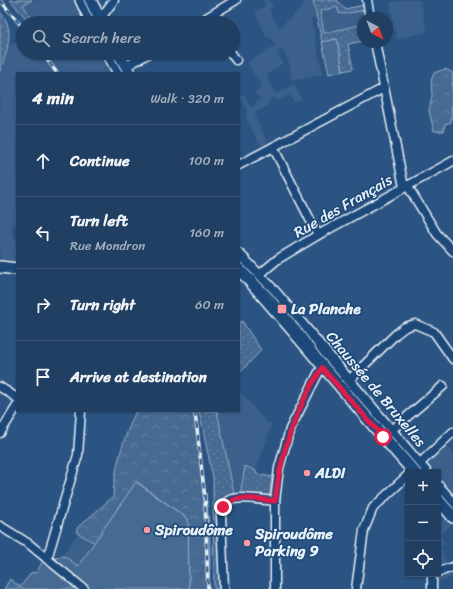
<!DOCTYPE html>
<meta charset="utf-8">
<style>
body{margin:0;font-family:Sriracha,sans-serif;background:#2d4a6b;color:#f1f3f6}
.controls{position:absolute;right:12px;bottom:12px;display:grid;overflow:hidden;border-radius:0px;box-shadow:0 1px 3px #0004}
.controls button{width:36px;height:36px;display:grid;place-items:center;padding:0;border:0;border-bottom:1px solid #3d5877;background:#203f62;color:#f1f3f6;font:20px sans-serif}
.compass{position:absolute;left:357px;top:12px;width:36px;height:36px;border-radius:50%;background:#203f62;box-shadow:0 1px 3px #0004;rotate:138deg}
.stop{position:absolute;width:12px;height:12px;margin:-9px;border:3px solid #e11d48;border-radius:50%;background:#fff}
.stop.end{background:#e11d48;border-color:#fff;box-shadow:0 1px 4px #0008}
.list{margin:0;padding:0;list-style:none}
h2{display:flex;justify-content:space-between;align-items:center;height:52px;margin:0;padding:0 16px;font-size:17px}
h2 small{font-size:13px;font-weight:400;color:#a2afbe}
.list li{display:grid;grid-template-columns:26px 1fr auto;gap:12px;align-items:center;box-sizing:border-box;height:72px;padding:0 16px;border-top:1px solid #3d5877}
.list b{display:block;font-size:15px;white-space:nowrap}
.list p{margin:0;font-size:13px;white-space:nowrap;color:#a2afbe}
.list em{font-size:13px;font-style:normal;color:#a2afbe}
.icon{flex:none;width:22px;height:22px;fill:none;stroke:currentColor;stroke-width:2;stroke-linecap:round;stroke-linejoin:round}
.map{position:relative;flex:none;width:453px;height:589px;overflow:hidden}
.search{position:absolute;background:#203f62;box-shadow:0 1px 3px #0004;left:16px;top:16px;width:224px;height:44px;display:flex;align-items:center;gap:10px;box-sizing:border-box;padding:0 14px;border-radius:22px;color:#a2afbe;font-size:15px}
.panel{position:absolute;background:#203f62;box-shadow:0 1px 3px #0004;left:16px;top:72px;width:224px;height:340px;border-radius:0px}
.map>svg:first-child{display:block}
.built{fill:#3a608b}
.grass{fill:url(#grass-dots);stroke:#98aec6}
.forest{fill:url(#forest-crowns);stroke:#98aec6}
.pitch{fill:#476b93;stroke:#98aec6}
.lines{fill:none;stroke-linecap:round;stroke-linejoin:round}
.minor-casing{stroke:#e8f1f8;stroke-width:11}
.major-casing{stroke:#e8f1f8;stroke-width:14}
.minor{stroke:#1f4a7a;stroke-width:8}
.major{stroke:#1f4a7a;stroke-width:11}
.tram{stroke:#e8f1f8;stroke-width:1}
.rail-casing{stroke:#e8f1f8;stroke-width:3.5}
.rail{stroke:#1f4a7a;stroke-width:2;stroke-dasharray:6;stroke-linecap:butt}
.route{stroke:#e11d48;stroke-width:5}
.poi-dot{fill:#ff9aa2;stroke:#1f4a7a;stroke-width:1.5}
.labels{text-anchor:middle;stroke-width:3.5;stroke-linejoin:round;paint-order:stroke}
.street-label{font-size:15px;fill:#e8f1f8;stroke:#1f4a7a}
.poi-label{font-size:15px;font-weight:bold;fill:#e8f1f8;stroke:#1f4a7a;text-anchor:start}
</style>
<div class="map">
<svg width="453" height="589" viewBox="0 0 453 589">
<defs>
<pattern id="grass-dots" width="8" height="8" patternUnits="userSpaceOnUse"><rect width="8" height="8" fill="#476b93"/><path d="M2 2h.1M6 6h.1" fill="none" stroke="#6281a3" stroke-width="1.8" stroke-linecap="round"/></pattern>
<pattern id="forest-crowns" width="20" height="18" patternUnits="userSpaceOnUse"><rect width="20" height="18" fill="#476b93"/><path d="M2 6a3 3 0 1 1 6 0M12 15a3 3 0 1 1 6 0" fill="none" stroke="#6281a3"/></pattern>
</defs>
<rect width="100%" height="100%" fill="#2b5482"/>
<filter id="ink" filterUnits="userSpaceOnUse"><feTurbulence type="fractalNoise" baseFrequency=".025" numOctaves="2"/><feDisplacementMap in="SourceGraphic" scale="8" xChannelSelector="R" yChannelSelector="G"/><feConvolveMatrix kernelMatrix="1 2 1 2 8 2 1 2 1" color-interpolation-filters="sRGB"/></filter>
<g filter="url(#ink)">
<!-- built -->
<g class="built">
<path d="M32,0H76L83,15L70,23H35L23,5Z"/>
<path d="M264,0H269L273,7L269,9L272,13L271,14L279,28L299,10L307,0H337L345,9L364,5L367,18H363V34L322,42L317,18L311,19L323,75L292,81L289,63L282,49L277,52L283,63L267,75L272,88L276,94L294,84L302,99L294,103L290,95L276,102L274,97L269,100L268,106L255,113V117L268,143L261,147L246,119L247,111L240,96L244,94L251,108L260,99L255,92L262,87L247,63L276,45L269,36L267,38L255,12L265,6Z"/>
<path d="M404,0H420L427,32L397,39L395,29L387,31V26L394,25L390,3Z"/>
<path d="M23,40V53H104L115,73H17V223L11,228L17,242V269L0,266V71L8,46Z"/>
<path d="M239,390L266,422L272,424L256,471L245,466L238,498L232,500L234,492L216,411H239Z"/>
<path d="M446,444L453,454V501L438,485V472H426L418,464Z"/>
<path d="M453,514V523L441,534L445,545L441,546L451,578H447V580L431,583L432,574H438V524Z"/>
<path d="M78,533L95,543L78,567L61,557Z"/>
</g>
<!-- grass -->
<g class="grass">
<path d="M10,0H32L23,5L35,23H30Z"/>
<path d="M313,0H337L345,9L364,5L365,10L344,14L339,13L337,7L320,11L324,33L363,24V41L348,44L353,69L343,71L337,39L322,42Z"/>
<path d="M0,12C16,28 7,52 0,71Z"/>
<path d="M242,321L261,350L239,374V323Z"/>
<path d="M199,411H217L234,493L221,515L220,589H214L213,478Z"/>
<path d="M245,466L256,471V474L272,477L269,498L240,495Z"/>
</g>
<!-- forest -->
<g class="forest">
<path d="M445,69L453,73L451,122L445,124L444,131H434L429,111L432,96L431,81L434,73Z"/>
<path d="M136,411H193C202,468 215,531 208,589H189L188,519L137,482L95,543L76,532L78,527L113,497C114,468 124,437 136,411Z"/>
</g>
<!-- pitch -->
<g class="pitch">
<path d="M337,39L343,71L329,74L322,42Z"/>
<path d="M136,482L188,519L189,589H4L10,579L20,587L32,572L36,573L43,561L64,556L78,566Z"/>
</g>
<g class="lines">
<!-- minor casing -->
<g class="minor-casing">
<g id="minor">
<path d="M367,0L370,18"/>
<path d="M98,22L114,0"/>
<path d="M198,23L236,0"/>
<path d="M375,42L404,187"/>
<path d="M231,53L236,60"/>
<path d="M122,69L149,53"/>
<path d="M273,147L318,235"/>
<path d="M239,165L384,88"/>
<path d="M407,185L437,234L453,251"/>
<path d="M254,279L278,259L318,235L453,161"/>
<path d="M348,381L396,334L405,327L415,324L434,332L453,359"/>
<path d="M0,387L17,398"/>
<path d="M0,433L17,406"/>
<path d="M387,434L443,386"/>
<path d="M416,467L453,432"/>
<path d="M0,526L29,544L84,589"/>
<path d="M47,559L78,455L81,411"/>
<path d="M438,572L453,567"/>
<path d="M224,589L221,515C222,510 224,504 228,501C237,495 264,500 275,501"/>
<path d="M275,589V501L279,468L290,429L319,372L328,363"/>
<path d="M356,589L364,530L373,508L408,475"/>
<path d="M432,589V574"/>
</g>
</g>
<!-- major casing -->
<g class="major-casing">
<g id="major">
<path d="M81,0L92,23"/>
<path d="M90,0L102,23"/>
<path d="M108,53L119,73"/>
<path d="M118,53L129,73"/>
<path d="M239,255L275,293L425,472"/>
<path d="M0,267L17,269"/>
<path d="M239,269C299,335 354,405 414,472"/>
<path d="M438,487L453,504"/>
<path d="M438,499L453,517"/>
</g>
</g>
<!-- minor -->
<use href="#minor" class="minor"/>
<!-- major -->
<use href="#major" class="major"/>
<!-- tram -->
<g class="tram">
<path d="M84,0L95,23"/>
<path d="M112,53L123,73"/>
<path d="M239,261L272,294L300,327L322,357L422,472"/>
<path d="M438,491L453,508"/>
</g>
<!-- rail casing -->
<g class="rail-casing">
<g id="rail">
<path d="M0,0L23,28"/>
<path d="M42,53L57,73"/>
<path d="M195,411L205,499L208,589"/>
</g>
</g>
<!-- rail -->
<use href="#rail" class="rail"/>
</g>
</g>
<g class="lines" filter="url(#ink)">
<!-- route -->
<path class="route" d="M223,507C235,493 258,500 275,501C281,451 295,410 322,368L383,437"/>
</g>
<!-- markers -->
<g class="poi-dot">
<rect x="277" y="304" width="10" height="10" rx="2"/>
<circle cx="307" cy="473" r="4"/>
<circle cx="147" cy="530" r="4"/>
<circle cx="247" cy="543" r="4"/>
</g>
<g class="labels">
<!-- street labels -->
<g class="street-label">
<text transform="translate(343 206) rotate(-30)" y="5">Rue des Français</text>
<text transform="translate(376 389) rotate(50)" y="5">Chaussée de Bruxelles</text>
</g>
<!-- poi labels -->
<g class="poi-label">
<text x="291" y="314">La Planche</text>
<text x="315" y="478">ALDI</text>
<text x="155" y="535">Spiroudôme</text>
<text x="255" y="539">Spiroudôme<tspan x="255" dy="17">Parking 9</tspan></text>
</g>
</g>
</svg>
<div class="controls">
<button>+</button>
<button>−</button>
<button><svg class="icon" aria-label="locate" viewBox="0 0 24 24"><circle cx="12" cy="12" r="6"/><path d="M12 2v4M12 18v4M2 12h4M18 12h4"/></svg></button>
</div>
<svg class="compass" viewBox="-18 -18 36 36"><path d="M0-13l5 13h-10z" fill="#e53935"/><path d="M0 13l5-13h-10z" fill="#a2afbe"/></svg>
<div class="stop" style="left:383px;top:437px"></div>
<div class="stop end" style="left:223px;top:507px"></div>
<div class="search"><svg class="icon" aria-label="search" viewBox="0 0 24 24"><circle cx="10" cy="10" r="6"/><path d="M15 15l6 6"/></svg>Search here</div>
<section class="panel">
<h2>4 min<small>Walk · 320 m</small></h2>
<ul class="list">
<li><svg class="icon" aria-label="ahead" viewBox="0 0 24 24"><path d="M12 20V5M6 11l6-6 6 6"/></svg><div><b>Continue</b></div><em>100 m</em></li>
<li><svg class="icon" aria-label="left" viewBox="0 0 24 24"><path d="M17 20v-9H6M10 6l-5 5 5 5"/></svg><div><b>Turn left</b><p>Rue Mondron</p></div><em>160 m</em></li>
<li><svg class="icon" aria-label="right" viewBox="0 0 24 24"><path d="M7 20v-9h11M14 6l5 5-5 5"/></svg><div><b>Turn right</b></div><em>60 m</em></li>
<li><svg class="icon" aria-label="arrive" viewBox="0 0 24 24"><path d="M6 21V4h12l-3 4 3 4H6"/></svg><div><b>Arrive at destination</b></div></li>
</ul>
</section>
</div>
